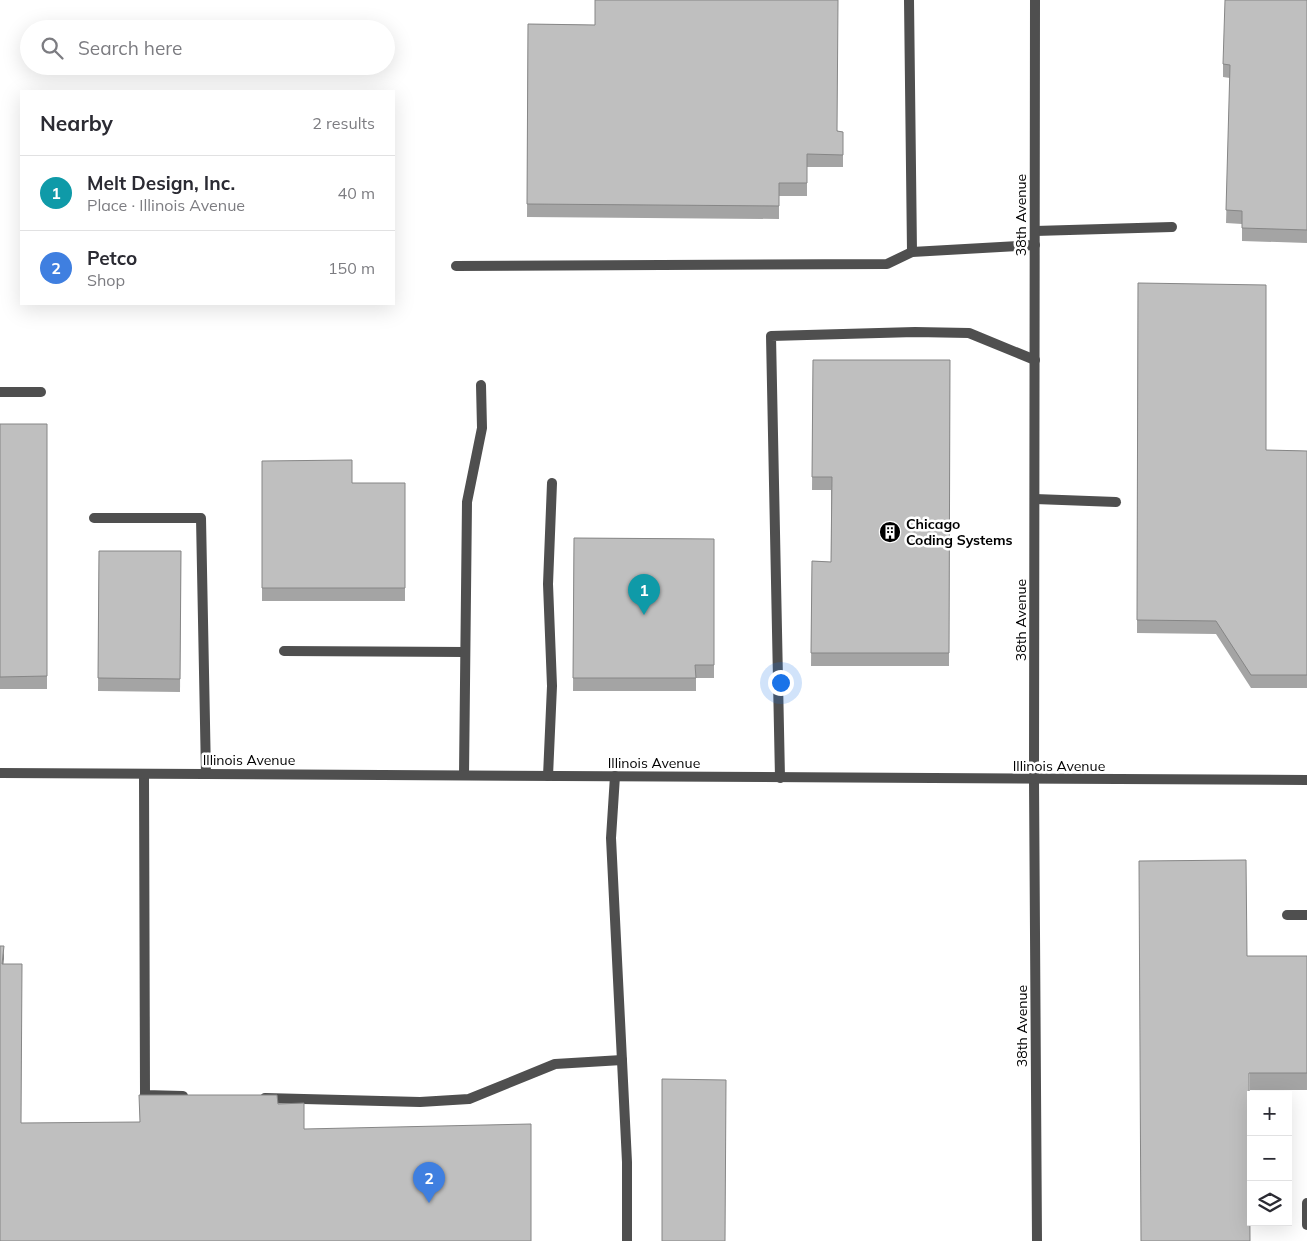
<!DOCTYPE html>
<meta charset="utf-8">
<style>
body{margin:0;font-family:Mulish,sans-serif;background:#f2f2f3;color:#2b2b33}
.controls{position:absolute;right:15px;bottom:15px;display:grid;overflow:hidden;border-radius:0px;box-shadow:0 5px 20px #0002}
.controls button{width:45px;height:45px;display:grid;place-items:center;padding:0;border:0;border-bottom:1px solid #e1e1e2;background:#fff;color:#2b2b33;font:25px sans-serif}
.you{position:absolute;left:780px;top:682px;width:18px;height:18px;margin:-12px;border:4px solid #fff;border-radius:50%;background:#1a73e8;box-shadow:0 0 0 8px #1a73e833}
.badge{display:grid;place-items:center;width:32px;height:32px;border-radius:50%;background:#000;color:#fff;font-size:16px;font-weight:700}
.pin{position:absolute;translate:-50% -41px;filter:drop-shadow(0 1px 2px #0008)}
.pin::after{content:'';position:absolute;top:26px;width:18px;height:15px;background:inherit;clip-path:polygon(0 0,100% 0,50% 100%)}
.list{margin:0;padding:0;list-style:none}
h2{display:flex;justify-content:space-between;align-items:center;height:65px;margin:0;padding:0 20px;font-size:21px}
h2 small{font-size:16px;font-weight:400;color:#7c7c81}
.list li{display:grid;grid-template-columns:32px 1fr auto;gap:15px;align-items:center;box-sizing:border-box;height:75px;padding:0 20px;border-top:1px solid #e1e1e2}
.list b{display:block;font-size:19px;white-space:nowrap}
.list p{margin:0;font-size:16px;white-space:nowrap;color:#7c7c81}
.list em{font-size:16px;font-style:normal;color:#7c7c81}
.icon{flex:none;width:28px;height:28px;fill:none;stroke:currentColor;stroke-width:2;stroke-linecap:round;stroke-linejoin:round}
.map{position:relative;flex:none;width:1307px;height:1241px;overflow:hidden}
.search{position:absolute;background:#fff;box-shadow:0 5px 20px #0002;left:20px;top:20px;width:375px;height:55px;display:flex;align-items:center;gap:12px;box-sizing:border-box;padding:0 18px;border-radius:28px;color:#7c7c81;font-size:19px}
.panel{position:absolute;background:#fff;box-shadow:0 5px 20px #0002;left:20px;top:90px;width:375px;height:215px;border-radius:0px}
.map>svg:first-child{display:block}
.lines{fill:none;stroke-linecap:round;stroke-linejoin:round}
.service{stroke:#4f4f4f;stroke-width:10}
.minor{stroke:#4f4f4f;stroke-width:10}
.wall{fill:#a4a4a4}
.shaded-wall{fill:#868686}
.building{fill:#bfbfbf;stroke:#868686}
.labels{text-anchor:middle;stroke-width:5;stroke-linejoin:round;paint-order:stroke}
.street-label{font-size:14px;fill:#000;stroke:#fff}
.poi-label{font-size:14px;font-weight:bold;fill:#000;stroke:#fff;text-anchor:start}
</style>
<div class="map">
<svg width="1307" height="1241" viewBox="0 0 1307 1241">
<rect width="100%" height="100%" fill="#fff"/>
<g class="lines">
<!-- service -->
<g class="service">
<path d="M909,0L912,252"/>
<path d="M1035,231L1172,227"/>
<path d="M456,266L887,264L912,252L1035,245"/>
<path d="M0,392H41"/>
<path d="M1035,499L1116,502"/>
<path d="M94,518H201L206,774"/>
<path d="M284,651L465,652"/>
<path d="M144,774L145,1095L183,1096"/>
<path d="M464,775L467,502L482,428L481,385"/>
<path d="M548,776L552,686L548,584L552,483"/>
<path d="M615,776L611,838L627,1162V1241"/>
<path d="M780,778L771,336L915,332L969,333L1035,360"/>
<path d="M1287,915H1307"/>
<path d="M265,1098L420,1102L469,1099L555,1064L622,1060"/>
<path d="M1307,1203V1225"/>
</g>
<!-- minor -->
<g class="minor">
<path d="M1035,0L1034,780L1037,1241"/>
<path d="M0,773L1307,780"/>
</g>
</g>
<!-- wall -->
<g class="wall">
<path d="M1307,0V243L1242,241V224L1226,223L1230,78L1223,77V64Z"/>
<path d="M528,24L595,25L838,131L843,132V167H807V196H779V219L527,217Z"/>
<path d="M1138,283L1266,450L1307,451V688H1251L1216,634L1137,633Z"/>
<path d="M813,360H950L949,666H811L812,561L831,562V490H812Z"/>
<rect x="0" y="424" width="47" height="265"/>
<path d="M262,461L352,483H405V601H262Z"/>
<path d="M574,538L714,539V678H696V691H573Z"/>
<path d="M99,551H181L180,692L98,691Z"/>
<path d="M1247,956H1307V1090H1250Z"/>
</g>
<!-- shaded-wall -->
<path class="shaded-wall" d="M4,946V959L2,977V964Z"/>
<!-- building -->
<g class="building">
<path d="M595,0H838L837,131L843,132V155L807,154V183H779V206L527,204L528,24L595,25Z"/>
<path d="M1225,0H1307V230L1242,228V211L1226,210L1230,65L1223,64Z"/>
<path d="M1138,283L1266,285V450L1307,451V675H1251L1216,621L1137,620Z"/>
<path d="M813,360H950L949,653H811L812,561L831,562L832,477H812Z"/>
<path d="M0,424H47V676L0,677Z"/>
<path d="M352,460V483H405V588H262V461Z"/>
<path d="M574,538L714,539V665H695L696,678H573Z"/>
<path d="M99,551H181L180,679L98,678Z"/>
<path d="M1246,860L1247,956H1307V1073H1249L1250,1241H1141L1139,861Z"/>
<path d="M0,946H4L2,964H22L21,1123L140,1122L139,1095H277L278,1104L304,1103V1129L531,1124V1241H0Z"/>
<path d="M662,1079L726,1080L725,1241H662Z"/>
</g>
<!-- icons -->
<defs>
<g id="building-disc" transform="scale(1.125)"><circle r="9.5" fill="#000" stroke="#fff"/><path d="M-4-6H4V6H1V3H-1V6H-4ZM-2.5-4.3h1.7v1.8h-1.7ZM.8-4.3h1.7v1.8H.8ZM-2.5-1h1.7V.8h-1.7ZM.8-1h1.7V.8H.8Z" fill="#fff"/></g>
</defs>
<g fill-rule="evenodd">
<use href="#building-disc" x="890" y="532"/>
</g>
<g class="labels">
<!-- street labels -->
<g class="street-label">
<text transform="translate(1021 215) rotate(-90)" y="5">38th Avenue</text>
<text transform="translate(1021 620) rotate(-90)" y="5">38th Avenue</text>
<text x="249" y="765">Illinois Avenue</text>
<text x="654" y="768">Illinois Avenue</text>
<text x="1059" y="771">Illinois Avenue</text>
<text transform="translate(1022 1026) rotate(-90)" y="5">38th Avenue</text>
</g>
<!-- poi labels -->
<g class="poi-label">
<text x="906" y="529">Chicago<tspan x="906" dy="16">Coding Systems</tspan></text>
</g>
</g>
</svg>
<div class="controls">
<button>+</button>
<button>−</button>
<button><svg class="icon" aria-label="layers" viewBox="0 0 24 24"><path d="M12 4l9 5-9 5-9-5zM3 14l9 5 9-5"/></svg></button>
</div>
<div class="you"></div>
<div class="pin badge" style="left:644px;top:615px;background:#0f9aa8">1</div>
<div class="pin badge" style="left:429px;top:1203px;background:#3f7fe0">2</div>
<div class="search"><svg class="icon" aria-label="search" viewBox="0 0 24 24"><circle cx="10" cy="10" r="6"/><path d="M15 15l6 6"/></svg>Search here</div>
<section class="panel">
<h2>Nearby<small>2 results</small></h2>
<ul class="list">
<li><span class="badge" style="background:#0f9aa8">1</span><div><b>Melt Design, Inc.</b><p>Place · Illinois Avenue</p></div><em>40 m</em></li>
<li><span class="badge" style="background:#3f7fe0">2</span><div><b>Petco</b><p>Shop</p></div><em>150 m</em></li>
</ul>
</section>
</div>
